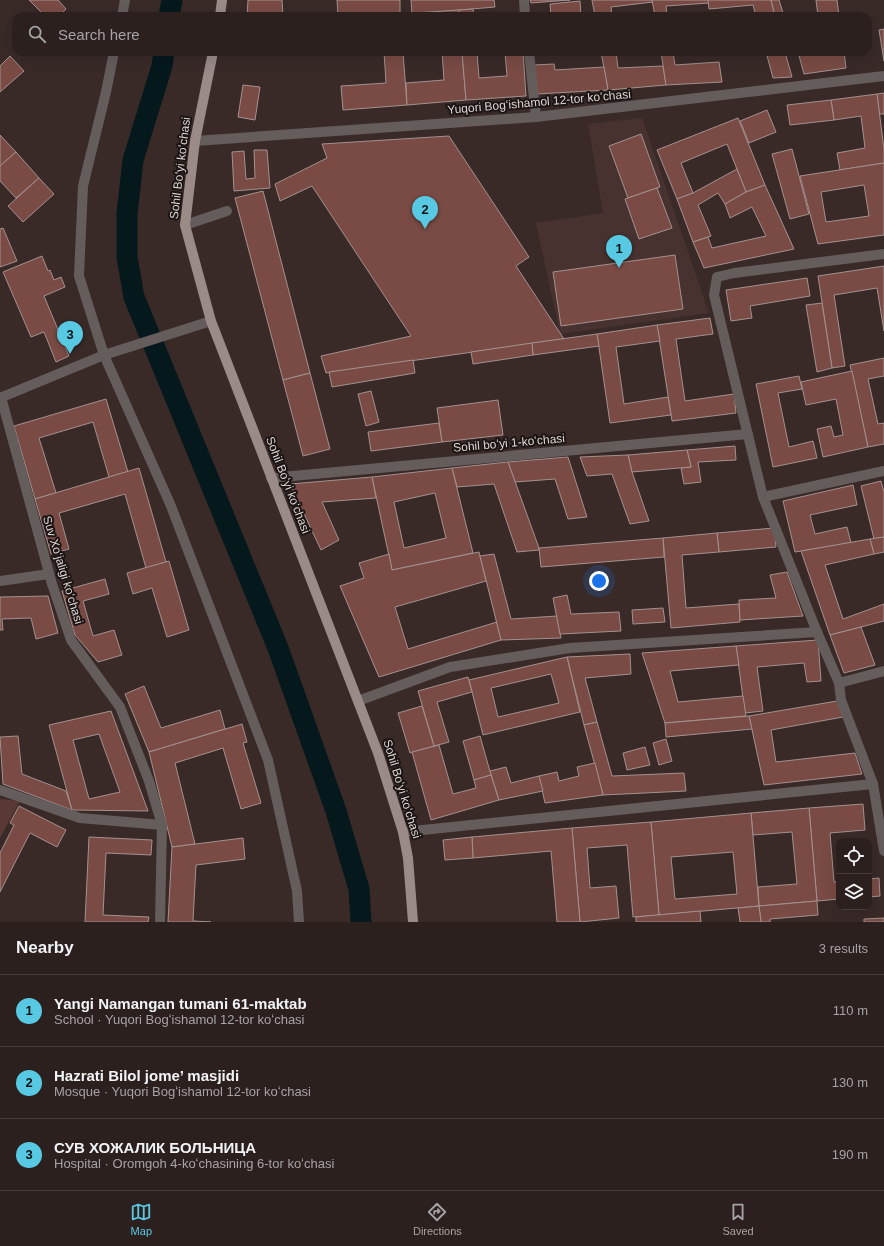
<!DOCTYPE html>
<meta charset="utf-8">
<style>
body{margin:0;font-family:Helvetica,sans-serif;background:#332827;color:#f1f3f6}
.controls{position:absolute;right:12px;bottom:12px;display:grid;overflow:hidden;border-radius:8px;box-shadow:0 4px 16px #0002}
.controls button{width:36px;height:36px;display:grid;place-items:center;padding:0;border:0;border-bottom:1px solid #473e3c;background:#2b201e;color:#f1f3f6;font:20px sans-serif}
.you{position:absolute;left:599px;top:581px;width:14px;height:14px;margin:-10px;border:3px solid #fff;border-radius:50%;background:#1a73e8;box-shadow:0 0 0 6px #1a73e833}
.badge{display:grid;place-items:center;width:26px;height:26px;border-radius:50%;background:#58c9e3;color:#111;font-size:13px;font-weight:700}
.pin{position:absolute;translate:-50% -33px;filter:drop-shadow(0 1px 2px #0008)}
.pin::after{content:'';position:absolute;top:21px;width:14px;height:12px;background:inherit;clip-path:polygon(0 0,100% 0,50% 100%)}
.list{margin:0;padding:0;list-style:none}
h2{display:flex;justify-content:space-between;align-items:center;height:52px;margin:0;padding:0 16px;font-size:17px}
h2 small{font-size:13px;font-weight:400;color:#a6a3a4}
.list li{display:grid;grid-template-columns:26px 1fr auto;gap:12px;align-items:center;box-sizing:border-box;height:72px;padding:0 16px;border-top:1px solid #473e3c}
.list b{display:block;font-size:15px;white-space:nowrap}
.list p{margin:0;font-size:13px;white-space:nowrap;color:#a6a3a4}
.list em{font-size:13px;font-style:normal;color:#a6a3a4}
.icon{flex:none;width:22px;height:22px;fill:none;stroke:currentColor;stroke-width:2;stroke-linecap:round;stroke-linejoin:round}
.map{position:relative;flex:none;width:884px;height:922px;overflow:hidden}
.search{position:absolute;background:#2b201e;box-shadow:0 4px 16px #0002;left:12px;right:12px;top:12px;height:44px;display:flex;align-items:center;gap:10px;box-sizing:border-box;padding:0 14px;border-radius:12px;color:#a6a3a4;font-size:15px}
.sheet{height:268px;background:#2b201e}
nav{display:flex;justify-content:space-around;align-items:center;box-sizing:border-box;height:56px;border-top:1px solid #473e3c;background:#2b201e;font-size:11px;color:#a6a3a4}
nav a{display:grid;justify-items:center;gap:2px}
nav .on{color:#58c9e3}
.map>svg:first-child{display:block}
.built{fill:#47322f}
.green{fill:#593935}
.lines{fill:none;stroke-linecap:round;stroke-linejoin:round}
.canal{stroke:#05181c;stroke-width:21}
.building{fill:#7a4b45;stroke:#a3918f;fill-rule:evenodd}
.minor{stroke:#655d5c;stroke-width:10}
.major{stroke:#9a8b89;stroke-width:10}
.labels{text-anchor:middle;stroke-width:4;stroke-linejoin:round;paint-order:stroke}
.street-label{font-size:12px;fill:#dfd5d4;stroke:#1b1514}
</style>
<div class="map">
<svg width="884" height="922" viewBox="0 0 884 922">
<rect width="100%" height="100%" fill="#392a28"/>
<!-- built -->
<path class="built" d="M642,118L709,313L560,334L536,223L603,213L588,124Z"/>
<!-- green -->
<path class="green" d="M0,799L20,801L0,838Z"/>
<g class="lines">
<!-- canal -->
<g class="canal">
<path d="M169,16L172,0"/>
<path d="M164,52L162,66L133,160L127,214V257L134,297L278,648L336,811L359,889L361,922"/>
</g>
</g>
<!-- building -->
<g class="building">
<path d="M29,0H58L66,9L59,16H45Z"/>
<path d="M248,0H282L283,16H247Z"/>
<path d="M337,0H400V14L338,16Z"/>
<path d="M411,0H494L495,7L412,14Z"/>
<path d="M530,0H570L531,3Z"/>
<path d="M592,0H652L653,2L611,7L612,16H595Z"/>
<path d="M652,0H708L709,3L666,6L667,16H655Z"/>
<path d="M708,0H771L775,16H756L753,5L709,9Z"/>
<path d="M771,0H779L784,16H775Z"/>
<path d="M816,0H837L839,16H818Z"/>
<path d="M580,1L581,16H551L550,4Z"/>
<path d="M473,9L474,16H460L459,10Z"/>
<path d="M459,10L460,16H400V14Z"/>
<path d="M884,29V61L879,30Z"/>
<path d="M384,52H403L407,105L343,110L341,86L386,83Z"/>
<path d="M442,52H462L466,100L407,105L406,83L444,80Z"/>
<path d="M462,52H477L479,78L507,76L505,52H523L526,96L466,100Z"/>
<path d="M601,52H616L618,68L663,66L666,85L608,90Z"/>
<path d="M661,52H673L675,65L719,62L722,82L666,85Z"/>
<path d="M766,52H785L792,77L773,78Z"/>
<path d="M798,52H844L846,68L804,74Z"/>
<path d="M10,56L24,71L0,92V66Z"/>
<path d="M554,64L555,70L604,67L608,90L536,94L534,65Z"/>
<path d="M243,85L260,87L255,120L238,117Z"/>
<path d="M884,93V114H879L877,94Z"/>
<path d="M877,94L884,149V163L840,170L837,153L865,148L861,116L834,120L831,100Z"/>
<path d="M831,100L834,120L790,125L787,105Z"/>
<path d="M767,110L776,132L749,143L740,121Z"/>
<path d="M738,118L765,185L746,192L727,144L681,163L693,193L677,199L657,150Z"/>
<path d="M641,134L660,187L628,198L609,146Z"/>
<path d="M0,135L16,152L0,166Z"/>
<path d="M449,136L529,257L516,266L564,339L326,373L321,356L411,336L312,186L280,201L275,184L327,158L322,144Z"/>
<path d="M792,149L809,214L790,219L772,154Z"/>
<path d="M254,150H267L270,188L234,191L232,152L244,151L246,179L255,178Z"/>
<path d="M16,152L39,178L16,198L0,181V166Z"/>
<path d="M884,163V235L818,244L800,176ZM864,185L869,216L826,222L821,192Z"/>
<path d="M737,169L746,192L725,204L718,193L698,205L711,236L693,242L677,199L693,193Z"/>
<path d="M39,178L54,194L23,222L8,206Z"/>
<path d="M765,185L794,249L704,268L693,242L708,237L712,248L766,236L752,207L730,218L725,204L746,192Z"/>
<path d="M657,188L672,228L639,239L625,199Z"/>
<path d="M263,191L310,373L283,380L235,198Z"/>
<path d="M3,228L17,261L0,267V229Z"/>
<path d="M675,255L683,309L561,326L553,272Z"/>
<path d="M42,256L48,271L50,270L54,280L61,277L65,287L44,296L69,356L56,362L44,332L31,337L3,272Z"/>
<path d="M884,266V331L877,288L834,295L845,366L832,368L818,276Z"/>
<path d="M807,278L810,296L750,306L752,318L731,321L726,290Z"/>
<path d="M822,303L832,368L817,372L806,305Z"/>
<path d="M710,318L713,334L676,339L685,401L734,394L736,413L672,421L657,325Z"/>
<path d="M657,325L660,341L616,347L624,404L668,397L671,415L610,423L597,334Z"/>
<path d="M597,334L599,346L533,355L532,343Z"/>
<path d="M532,343L533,355L473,364L471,352Z"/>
<path d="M884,358V376L868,379L878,424L884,423V444L868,447L850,365Z"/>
<path d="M413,360L415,373L332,387L329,372Z"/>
<path d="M852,371L868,447L823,457L817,429L831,426L834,437L843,435L836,399L806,405L801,382Z"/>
<path d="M310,373L330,449L303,456L283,380Z"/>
<path d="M799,376L802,389L778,393L789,447L813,441L817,458L773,467L756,384Z"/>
<path d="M371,391L379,422L366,426L358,394Z"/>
<path d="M106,399L128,472L109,477L93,422L39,438L56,493L35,499L14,426Z"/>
<path d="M498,400L503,435L442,442L437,408Z"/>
<path d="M439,423L442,442L371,451L368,432Z"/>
<path d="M735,446L736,460L698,462L701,482L684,484L681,468L691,467L687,450Z"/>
<path d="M687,450L691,467L632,472L628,455Z"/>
<path d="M628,455L632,472L649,521L630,524L612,474L587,476L580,457Z"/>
<path d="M568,457L587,517L568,519L555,479L515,482L508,462Z"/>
<path d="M508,462L539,548V550L517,552L494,484L457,487L452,468Z"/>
<path d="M139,468L166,562L146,568L125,494L59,513L69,549L51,554L35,499Z"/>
<path d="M452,468L473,553L392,570L372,477ZM435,493L446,538L404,548L394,502Z"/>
<path d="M372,477L376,498L322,502L339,540L321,550L290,484Z"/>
<path d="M881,481L884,492V537L874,539L861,486Z"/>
<path d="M853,485L857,505L810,515L815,534L847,527L851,543L795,552L783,501Z"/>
<path d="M774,528L776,547L719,552L717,533Z"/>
<path d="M717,533L719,552L682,555L686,608L739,604L740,622L671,628L663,538Z"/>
<path d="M884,537V552L874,554L870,539Z"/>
<path d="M663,538L664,557L541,567L539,548Z"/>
<path d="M870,539L874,554L825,565L843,619L884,604V621L830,635L801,551Z"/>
<path d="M479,552L486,581L395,607L408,649L497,622L501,640L379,677L340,586L364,578L359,563L389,554L392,570Z"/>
<path d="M494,554L511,619L557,616L561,638L501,640L480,556Z"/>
<path d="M169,561L189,630L167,637L152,588L133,594L127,573Z"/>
<path d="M787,572L803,616L740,620L739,600L776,598L770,575Z"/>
<path d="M105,579L109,594L83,601L93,636L114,630L122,655L98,662L75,635L62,591Z"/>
<path d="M567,595L571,614L619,612L621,631L560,634L553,598Z"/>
<path d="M48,596L58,633L36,639L31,618L2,619L3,630H0V597Z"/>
<path d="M663,608L665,622L633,624L632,610Z"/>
<path d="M861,627L875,665L844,673L830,635Z"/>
<path d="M818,640L821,681L807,682L804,663L757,667L763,711L745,713L736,646Z"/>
<path d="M736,646L739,665L670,671L678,702L743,696L746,716L665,723L642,653Z"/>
<path d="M630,654L631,674L585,678L597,722L584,725L567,657Z"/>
<path d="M567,657L580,712L483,735L469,680ZM551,674L559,703L498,717L491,688Z"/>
<path d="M468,677L472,692L437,702L449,742L434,746L418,691Z"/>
<path d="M144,686L161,728L220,710L225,729L149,752L125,694Z"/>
<path d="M837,701L843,717L771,730L776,762L855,753L862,774L764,785L749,716Z"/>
<path d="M422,706L434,746L410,753L398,713Z"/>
<path d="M111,711L148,811L72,810L49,725ZM99,734L120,792L89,799L73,740Z"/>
<path d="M749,716L752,729L666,737L665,723Z"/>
<path d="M597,722L612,776L684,773L686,791L603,795L584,725Z"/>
<path d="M242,724L247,742L243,743L261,803L241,809L223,748L175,763L195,844L172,847L149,752Z"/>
<path d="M18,736L22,774L66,791L72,810L3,784L0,737Z"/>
<path d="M480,736L491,775L474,780L463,741Z"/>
<path d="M666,739L672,761L659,765L653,743Z"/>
<path d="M439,745L453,794L476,788L474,780L491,775L499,800L431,820L412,752Z"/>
<path d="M645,747L650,765L627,770L623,753Z"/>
<path d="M595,763L603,795L545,803L539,776L557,772L559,781L579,776L577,767Z"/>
<path d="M506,767L511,783L539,776L543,791L499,800L490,771Z"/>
<path d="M863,804L865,830L830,833L834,882H839V899L817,901L809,808Z"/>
<path d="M19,806L66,830L57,847L30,833L0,892V853L14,825L10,823Z"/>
<path d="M809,808L817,901L759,906L758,887L797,884L792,832L753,835L751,813Z"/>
<path d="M751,813L759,906L659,915L651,822ZM733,852L737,894L675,899L671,857Z"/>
<path d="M651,822L659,915L633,917L627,845L587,848L590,888L616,886L619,918L580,922L572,828Z"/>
<path d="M572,828L580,922H557L551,851L473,858L472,837Z"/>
<path d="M89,837L152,840L151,855L106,853L103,915L149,917L148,922H85Z"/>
<path d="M472,837L473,858L445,860L443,840Z"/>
<path d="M243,838L245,859L196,865L193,921L211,922H168L172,847Z"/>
<path d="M879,878L880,896L869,897V879Z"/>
<path d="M817,901L818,915L770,919V922H761L759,906Z"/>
<path d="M759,906L761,922H740L738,908Z"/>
<path d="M700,911L701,922H636V917Z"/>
<path d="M884,918V922H864V919Z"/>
</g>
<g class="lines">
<!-- minor -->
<g class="minor">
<path d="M524,0L525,16"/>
<path d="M122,16L125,0"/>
<path d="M114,52L106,92L83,186L79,276L104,355L171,506L268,760L297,891L299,922"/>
<path d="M529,52L536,117"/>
<path d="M195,141L536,117L884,76"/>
<path d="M185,225L227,211"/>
<path d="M1,397L52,584L71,640L120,707L149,781L162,825L160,922"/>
<path d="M0,398L104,355L211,321"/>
<path d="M271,478L748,434"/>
<path d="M763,497L884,471"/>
<path d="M0,581L49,574"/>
<path d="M817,632L839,683L841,700L873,784L884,851"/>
<path d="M839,683L884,671"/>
<path d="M358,701L450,667L570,648L817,632L763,497L714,295L717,277L734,273L884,254"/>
<path d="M0,790L80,818L162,825"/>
<path d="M403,832L873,784"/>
</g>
<!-- major -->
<g class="major">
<path d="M220,16L222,0"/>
<path d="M213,52L195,141L185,225L211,321L378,753L403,832L408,858L413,922"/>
</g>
</g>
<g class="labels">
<!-- street labels -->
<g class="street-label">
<text transform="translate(539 102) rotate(-5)" y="4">Yuqori Bogʻishamol 12-tor koʻchasi</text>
<text transform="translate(180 168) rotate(-83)" y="4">Sohil Boʻyi koʻchasi</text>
<text transform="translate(509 443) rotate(-5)" y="4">Sohil boʻyi 1-koʻchasi</text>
<text transform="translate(288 485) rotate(69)" y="4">Sohil Boʻyi koʻchasi</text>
<text transform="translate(63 570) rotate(73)" y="4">Suv Xoʻjaligi koʻchasi</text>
<text transform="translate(402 789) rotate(73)" y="4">Sohil Boʻyi koʻchasi</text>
</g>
</g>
</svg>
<div class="controls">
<button><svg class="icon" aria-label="locate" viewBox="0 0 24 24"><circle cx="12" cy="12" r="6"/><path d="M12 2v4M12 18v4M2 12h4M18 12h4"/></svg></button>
<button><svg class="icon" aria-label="layers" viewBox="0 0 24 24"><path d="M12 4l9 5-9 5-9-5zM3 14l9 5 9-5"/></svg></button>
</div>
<div class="you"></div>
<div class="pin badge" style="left:619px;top:268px">1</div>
<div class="pin badge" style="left:425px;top:229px">2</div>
<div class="pin badge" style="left:70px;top:354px">3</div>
<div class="search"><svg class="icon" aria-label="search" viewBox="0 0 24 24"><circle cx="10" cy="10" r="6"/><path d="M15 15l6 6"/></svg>Search here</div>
</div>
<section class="sheet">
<h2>Nearby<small>3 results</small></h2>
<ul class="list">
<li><span class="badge">1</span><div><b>Yangi Namangan tumani 61-maktab</b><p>School · Yuqori Bogʻishamol 12-tor koʻchasi</p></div><em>110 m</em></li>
<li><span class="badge">2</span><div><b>Hazrati Bilol jome’ masjidi</b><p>Mosque · Yuqori Bogʻishamol 12-tor koʻchasi</p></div><em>130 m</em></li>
<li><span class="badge">3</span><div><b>СУВ ХОЖАЛИК БОЛЬНИЦА</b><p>Hospital · Oromgoh 4-koʻchasining 6-tor koʻchasi</p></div><em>190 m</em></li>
</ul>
</section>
<nav>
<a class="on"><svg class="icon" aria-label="map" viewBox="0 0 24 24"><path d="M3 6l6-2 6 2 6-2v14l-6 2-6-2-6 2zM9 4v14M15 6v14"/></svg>Map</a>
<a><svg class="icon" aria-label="directions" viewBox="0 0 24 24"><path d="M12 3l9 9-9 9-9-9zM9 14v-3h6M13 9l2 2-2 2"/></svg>Directions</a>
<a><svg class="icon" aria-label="saved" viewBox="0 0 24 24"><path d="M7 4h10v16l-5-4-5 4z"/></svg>Saved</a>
</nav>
